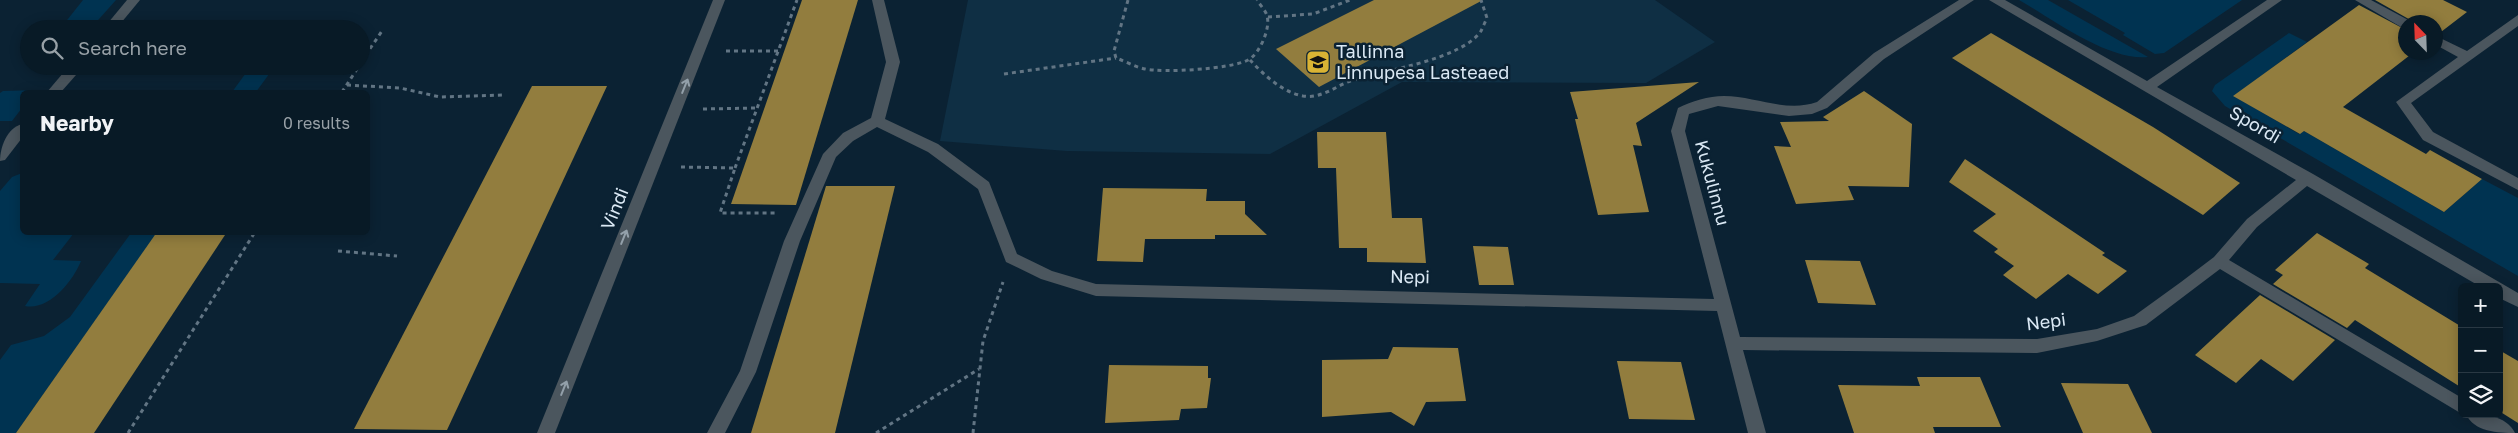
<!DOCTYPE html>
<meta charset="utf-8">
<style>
body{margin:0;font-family:"Golos Text",sans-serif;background:#11232e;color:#f1f3f6}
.controls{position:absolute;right:15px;bottom:15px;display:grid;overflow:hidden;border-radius:8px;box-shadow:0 2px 12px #0003}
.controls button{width:45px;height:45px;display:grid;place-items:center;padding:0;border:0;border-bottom:1px solid #293843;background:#081a26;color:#f1f3f6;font:25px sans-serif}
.compass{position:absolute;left:2398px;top:15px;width:45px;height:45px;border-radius:50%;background:#081a26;box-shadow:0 2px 12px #0003;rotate:337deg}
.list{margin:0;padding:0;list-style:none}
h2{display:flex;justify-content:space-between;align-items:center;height:65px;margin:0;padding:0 20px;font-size:21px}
h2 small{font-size:16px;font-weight:400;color:#98a1a7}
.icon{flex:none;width:28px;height:28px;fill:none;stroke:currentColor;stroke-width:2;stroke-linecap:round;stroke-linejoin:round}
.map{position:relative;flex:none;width:2518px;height:433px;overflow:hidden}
.search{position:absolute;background:#081a26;box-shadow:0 2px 12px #0003;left:20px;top:20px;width:350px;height:55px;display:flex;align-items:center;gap:12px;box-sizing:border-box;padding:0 18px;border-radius:28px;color:#98a1a7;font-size:19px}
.panel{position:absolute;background:#081a26;box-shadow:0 2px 12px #0003;left:20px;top:90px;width:350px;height:145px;border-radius:8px}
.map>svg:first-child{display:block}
.built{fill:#0f2f44}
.green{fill:#003351}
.building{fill:#927d3e}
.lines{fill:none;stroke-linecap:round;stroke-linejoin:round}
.path{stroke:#627584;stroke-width:3;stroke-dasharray:4 4;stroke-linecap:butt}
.minor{fill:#4b565e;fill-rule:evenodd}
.oneway{stroke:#93a0aa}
.labels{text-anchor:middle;stroke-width:5;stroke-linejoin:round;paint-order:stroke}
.poi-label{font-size:18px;fill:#dbe9f5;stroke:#0b2233;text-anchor:start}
.street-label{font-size:18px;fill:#dbe9f5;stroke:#0b2233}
</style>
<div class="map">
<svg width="2518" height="433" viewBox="0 0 2518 433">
<rect width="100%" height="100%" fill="#0b2233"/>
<!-- built -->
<path class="built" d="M968,0H1655L1715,42L1646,83L1402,82L1270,154L1067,151L940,141Z"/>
<!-- green -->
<g class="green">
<path d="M83,0H116L91,28L60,29Z"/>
<path d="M2019,0H2048L2148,57C2108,61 2054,20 2019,0Z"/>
<path d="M2068,0H2242L2164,53L2155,54L2123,35L2125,33Z"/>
<path d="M2289,33L2307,42L2234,96L2299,134L2304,131L2444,212L2482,179L2518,198V276L2225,106L2212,91L2215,85Z"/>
<path d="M251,66H275L256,92H232Z"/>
<path d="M38,90L36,92H22V108L12,121H0V93L3,91Z"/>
<path d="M22,173V232L74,233L53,260L81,261C73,281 49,311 25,306L40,284L0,283V191L12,177Z"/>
<path d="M131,233H157L16,433H0V360L11,345L44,336L70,317Z"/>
</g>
<!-- building -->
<g class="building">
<path d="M802,0H858L796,205L731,204Z"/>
<path d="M1374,0H1483L1319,87L1276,49Z"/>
<path d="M2375,0H2443L2467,12L2437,35L2436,34V22H2414Z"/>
<path d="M2359,5L2406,30V52H2414L2343,107L2426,154L2430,150L2482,179L2444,212L2304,131L2300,134L2233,96Z"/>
<path d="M1991,33L2153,127L2240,183L2203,215L1952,58Z"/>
<path d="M1699,82L1636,123L1642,146L1633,145L1649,212L1598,215L1575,119H1578L1570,92Z"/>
<path d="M532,86H607L447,430L354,429Z"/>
<path d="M1864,91L1912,124L1909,187L1848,186L1854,200L1796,204L1774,146L1791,147L1780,122L1829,121L1823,117Z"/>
<path d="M1317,132H1386L1392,218H1422L1426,263L1367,262V248H1339L1336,168H1318Z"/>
<path d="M1965,159L2105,253L2102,255L2127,271L2098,294L2068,274L2036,299L2003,275L2014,266L1994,252L1998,249L1973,231L1996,214L1949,182Z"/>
<path d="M826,186H895L835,433H751Z"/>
<path d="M1103,188L1207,189L1206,201H1245V214L1267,235H1215V239H1145L1143,262L1097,261Z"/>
<path d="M157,232H227L94,433H16Z"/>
<path d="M2317,233L2369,264L2365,268L2462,327V388L2355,320L2347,328L2273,284L2283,275L2275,270Z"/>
<path d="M1473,246L1508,247L1514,285H1479Z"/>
<path d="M1805,260L1860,261L1876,305L1818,303Z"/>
<path d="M2260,295L2335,340L2293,381L2261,359L2236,383L2195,355Z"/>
<path d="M1393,347L1458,348L1466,401L1426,402L1414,426L1391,412L1322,417V360L1388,359Z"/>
<path d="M2499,350L2518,361V423L2499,411Z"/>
<path d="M1617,361L1681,362L1695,420L1629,419Z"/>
<path d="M1109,365L1208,366V378H1211L1207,408L1181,409L1179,420L1105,423Z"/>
<path d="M1917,377H1980L2001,427H1933L1935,433H1854L1838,385L1920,386Z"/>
<path d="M2061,383L2128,384L2152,433H2083Z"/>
</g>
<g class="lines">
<!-- path -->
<g class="path">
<path d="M1128,0L1114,51L1116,58C1125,61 1135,67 1145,69C1164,73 1231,69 1248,60C1259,55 1271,28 1267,16C1266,11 1260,5 1257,0"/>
<path d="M1268,17L1313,14L1350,0"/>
<path d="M726,51H778"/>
<path d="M1250,60C1264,75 1282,92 1303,96C1322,99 1337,85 1353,80C1385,70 1461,60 1481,31C1483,27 1485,22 1487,18L1481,0"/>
<path d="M361,62L382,31"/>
<path d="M1004,74L1116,58"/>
<path d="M347,85L400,88L440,97L502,95"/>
<path d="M342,92L359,66"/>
<path d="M703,109L757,108"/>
<path d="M681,167L735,168L720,213H775"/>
<path d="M735,168L797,0"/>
<path d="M338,251L397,256"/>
<path d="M128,433L255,232"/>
<path d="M876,433L979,369"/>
<path d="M973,433L983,341L1003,282"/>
</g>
<!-- minor -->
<g class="minor">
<path d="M127,0H140L116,29H103Z"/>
<path d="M713,0H725L555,433H537Z"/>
<path d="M872,0H884L900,62L885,119L938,144L989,182L1017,254L1052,271L1096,284L1714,299L1671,131L1678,108C1692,101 1708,96 1724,96C1755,96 1786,113 1817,102L1874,53L1959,0H1974L1884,59L1827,108L1812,114L1789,116L1718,106L1689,114L1685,131L1740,337L2037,339L2097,329L2134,316L2181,282L2214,257L2247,219L2296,180L1989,0H2005L2147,81L2267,0H2282L2157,87L2313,174L2518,293V307L2499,298V287H2481L2307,186L2257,227L2229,260L2462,398V414L2220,269L2146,325L2097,341L2037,353L1743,350L1766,433H1748L1717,311L1096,296L1041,279L1006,262L978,189L928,152L877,127L853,141L836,157L800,241L756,372L725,433H707L740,371L784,241L823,154L843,133L871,118L886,62Z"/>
<path d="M2355,0H2371L2412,22H2406V28L2401,27Z"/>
<path d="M2518,15V26L2411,103L2433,132L2518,178V190L2423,140L2396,102L2458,57L2436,45V36L2467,51Z"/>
<path d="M69,66H84L61,92H47Z"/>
<path d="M22,124V138L5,160L0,161C0,147 7,128 22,124Z"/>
<path d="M2466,414C2483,414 2506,415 2515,433C2498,433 2474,432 2466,414Z"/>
</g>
</g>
<!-- one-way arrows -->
<defs><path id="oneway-shaft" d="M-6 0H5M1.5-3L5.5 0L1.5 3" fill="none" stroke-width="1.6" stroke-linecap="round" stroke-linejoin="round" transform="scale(1.25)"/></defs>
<g class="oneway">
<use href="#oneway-shaft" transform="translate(685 86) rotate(-68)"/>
<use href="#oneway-shaft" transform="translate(624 237) rotate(-68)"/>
<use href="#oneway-shaft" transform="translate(564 388) rotate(-68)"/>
</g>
<!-- icons -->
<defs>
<g id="school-square" transform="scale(1.25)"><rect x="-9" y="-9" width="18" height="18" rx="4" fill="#d9b334" stroke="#0b2233"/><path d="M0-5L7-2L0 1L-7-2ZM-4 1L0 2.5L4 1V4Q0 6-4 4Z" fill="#111"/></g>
</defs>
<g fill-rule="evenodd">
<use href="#school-square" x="1318" y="62"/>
</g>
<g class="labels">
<!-- poi labels -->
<g class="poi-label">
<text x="1336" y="58">Tallinna<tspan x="1336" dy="21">Linnupesa Lasteaed</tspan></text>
</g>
<!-- street labels -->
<g class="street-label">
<text transform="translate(2255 125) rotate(30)" y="6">Spordi</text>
<text transform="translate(1712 183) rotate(75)" y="6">Kukulinnu</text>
<text transform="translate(615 209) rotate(-68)" y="6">Vindi</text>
<text transform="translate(1410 277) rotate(1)" y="6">Nepi</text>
<text transform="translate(2046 322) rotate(-7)" y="6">Nepi</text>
</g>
</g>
</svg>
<div class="controls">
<button>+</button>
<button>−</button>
<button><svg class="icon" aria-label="layers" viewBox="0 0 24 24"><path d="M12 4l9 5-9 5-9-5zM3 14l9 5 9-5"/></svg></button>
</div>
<svg class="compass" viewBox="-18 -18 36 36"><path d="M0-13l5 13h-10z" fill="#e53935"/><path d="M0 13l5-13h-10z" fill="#98a1a7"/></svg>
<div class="search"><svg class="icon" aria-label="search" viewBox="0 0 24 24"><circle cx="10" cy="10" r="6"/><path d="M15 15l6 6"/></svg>Search here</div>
<section class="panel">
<h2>Nearby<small>0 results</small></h2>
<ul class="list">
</ul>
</section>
</div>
